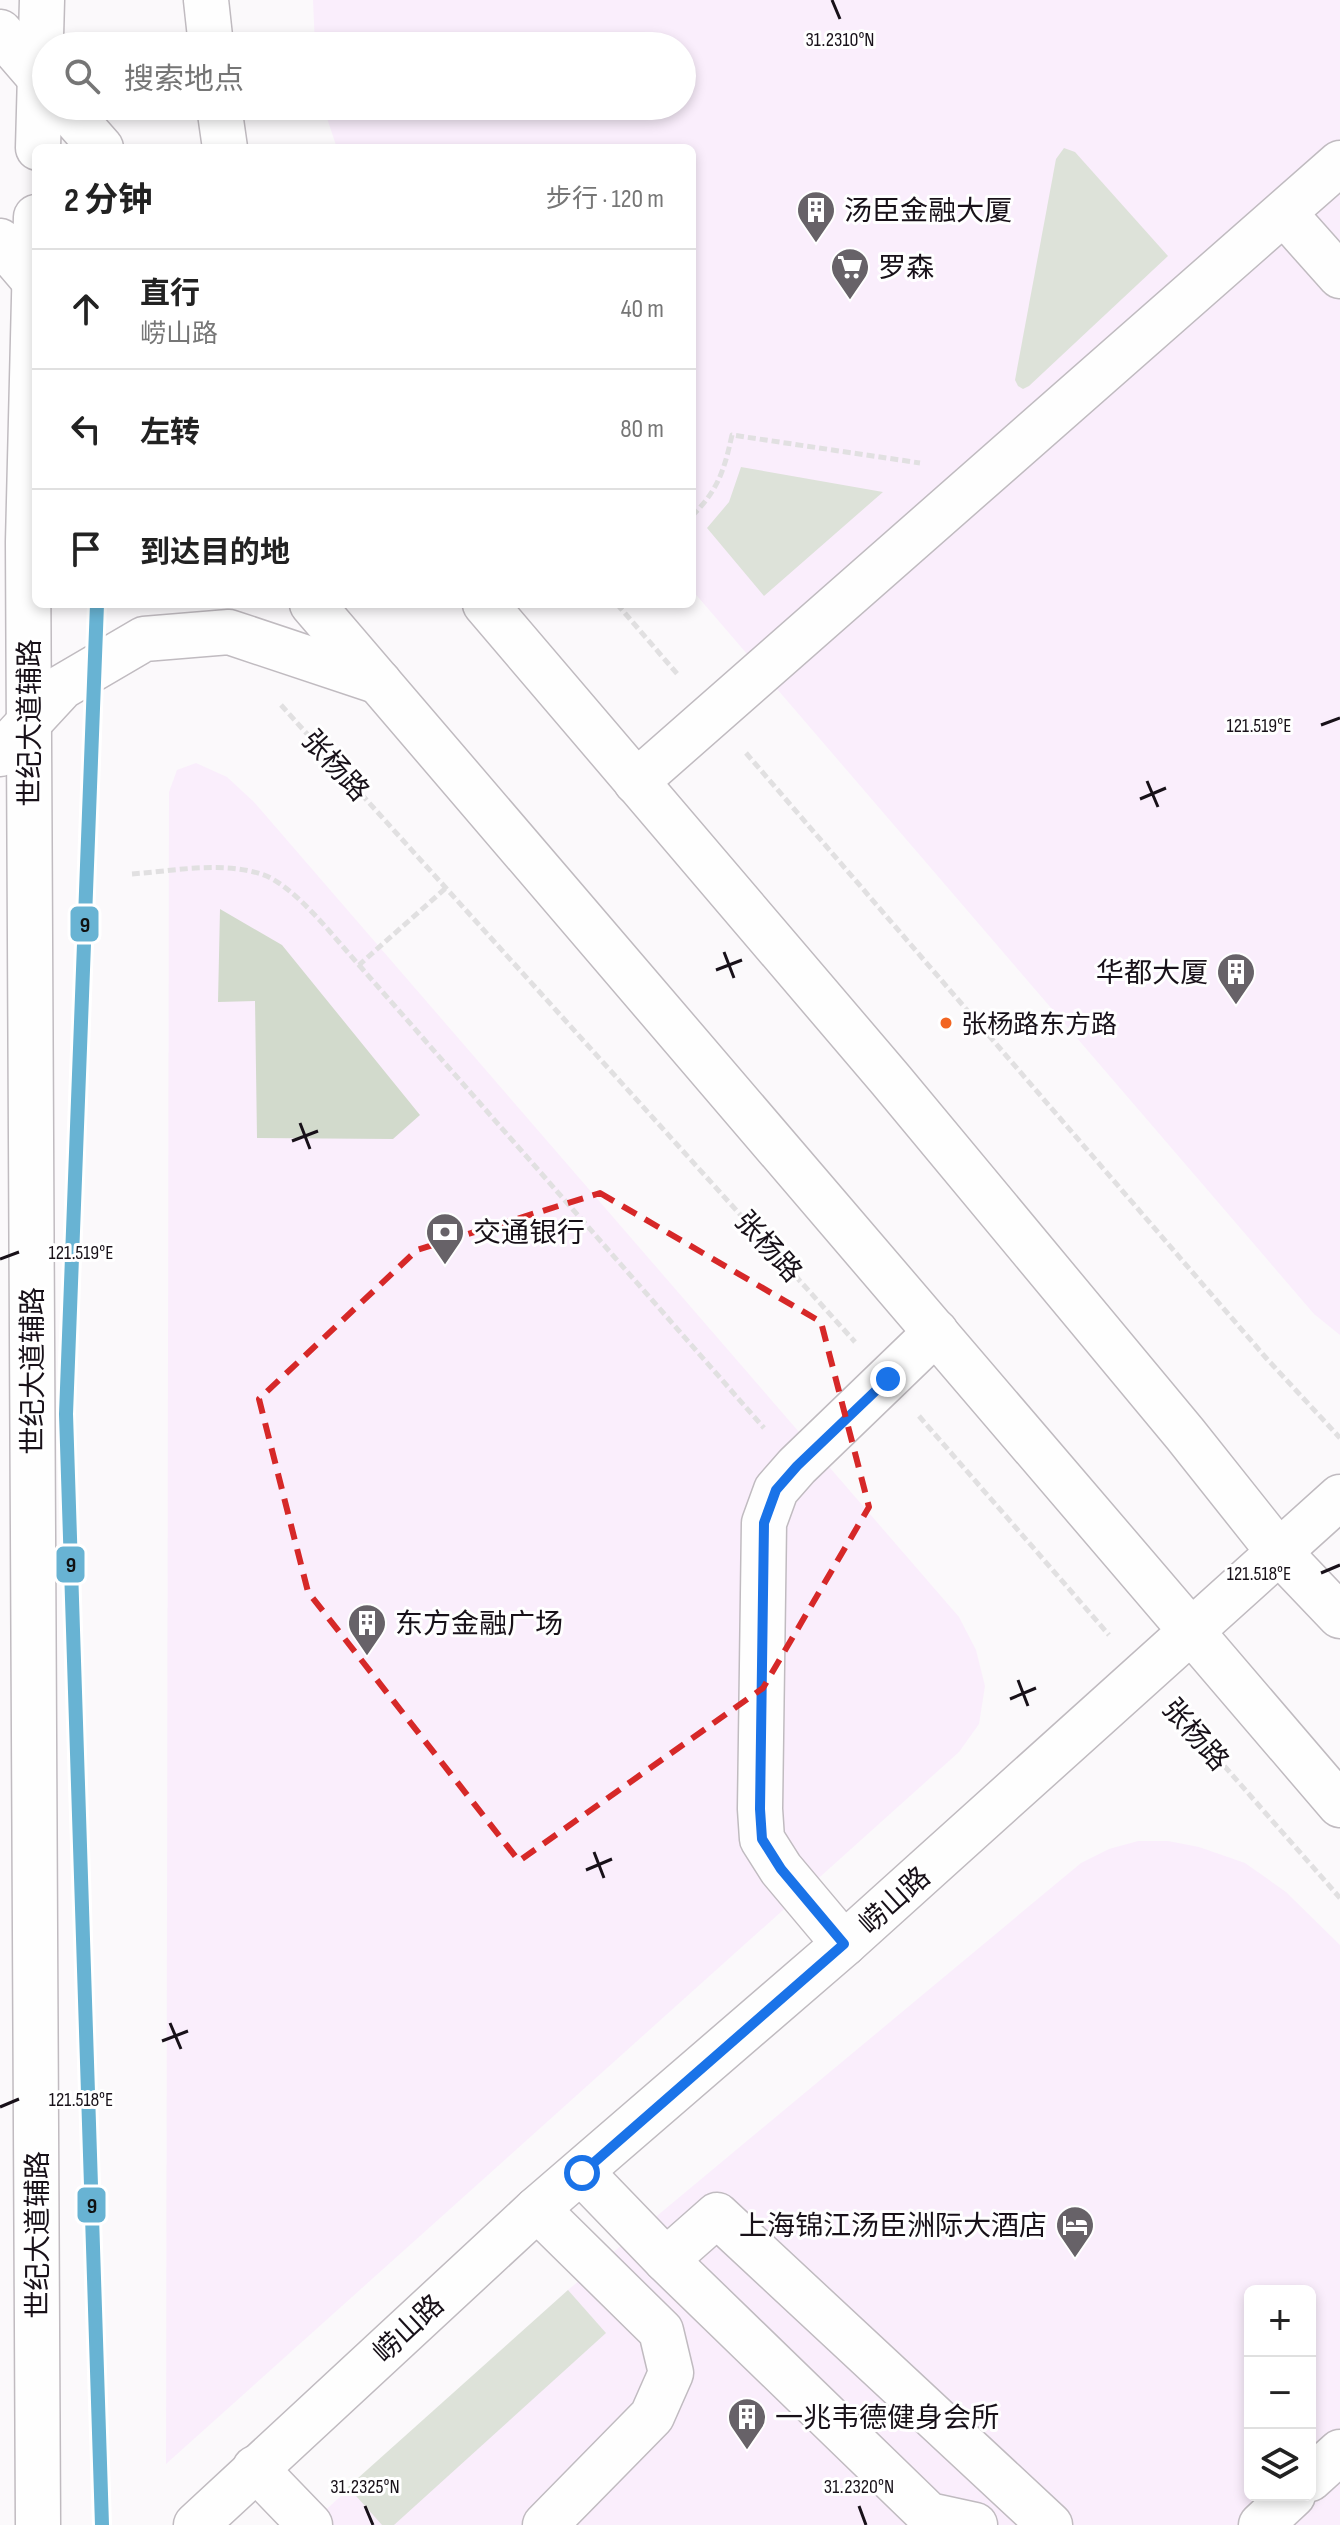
<!DOCTYPE html>
<html lang="zh">
<meta charset="utf-8">
<style>
body{margin:0;font-family:"Sofia Sans Condensed","Noto Sans SC",sans-serif;background:#f6f6f6;color:#222}
.controls{position:absolute;right:24px;bottom:24px;display:grid;overflow:hidden;border-radius:12px;box-shadow:0 4px 12px #0003}
.controls button{width:72px;height:72px;display:grid;place-items:center;padding:0;border:0;border-bottom:2px solid #e0e0e0;background:#fff;color:#222;font:40px sans-serif}
.stop{position:absolute;width:24px;height:24px;margin:-18px;border:6px solid #1a73e8;border-radius:50%;background:#fff}
.stop.end{background:#1a73e8;border-color:#fff;box-shadow:0 2px 8px #0008}
.list{margin:0;padding:0;list-style:none}
h2{display:flex;justify-content:space-between;align-items:center;height:104px;margin:0;padding:0 32px;font-size:34px}
h2 small{font-size:26px;font-weight:400;color:#767676}
.list li{display:grid;grid-template-columns:52px 1fr auto;gap:24px;align-items:center;box-sizing:border-box;height:120px;padding:0 32px;border-top:2px solid #e0e0e0}
.list b{display:block;font-size:30px;white-space:nowrap}
.list p{margin:0;font-size:26px;white-space:nowrap;color:#767676}
.list em{font-size:26px;font-style:normal;color:#767676}
.icon{flex:none;width:44px;height:44px;fill:none;stroke:currentColor;stroke-width:2;stroke-linecap:round;stroke-linejoin:round}
.map{position:relative;flex:none;width:1340px;height:2525px;overflow:hidden}
.search{position:absolute;background:#fff;box-shadow:0 4px 12px #0003;left:32px;top:32px;width:664px;height:88px;display:flex;align-items:center;gap:20px;box-sizing:border-box;padding:0 28px;border-radius:44px;color:#767676;font-size:30px}
.panel{position:absolute;background:#fff;box-shadow:0 4px 12px #0003;left:32px;top:144px;width:664px;height:464px;border-radius:12px}
.map>svg:first-child{display:block}
.built{fill:#faeefc;fill-rule:evenodd}
.green{fill:#dde2d9}
.forest{fill:#d2dacc}
.lines{fill:none;stroke-linecap:round;stroke-linejoin:round}
.minor-casing{stroke:#c0bbc0;stroke-width:47}
.major-casing{stroke:#c0bbc0;stroke-width:47}
.path{stroke:#e1e0e1;stroke-width:5;stroke-dasharray:8 4;stroke-linecap:butt}
.minor{stroke:#fefefe;stroke-width:44}
.major{stroke:#fefefe;stroke-width:44}
.metro-1-casing{stroke:#fff;stroke-width:20}
.metro-1{stroke:#68b3d3;stroke-width:14}
.route{stroke:#1a73e8;stroke-width:10}
.marked{fill:none;stroke:#d62828;stroke-width:6;stroke-dasharray:16 10;stroke-linejoin:round}
.ticks{fill:none;stroke:#181119;stroke-width:3}
.bus-dot{fill:#f26522;stroke:#fff;stroke-width:3}
.labels{text-anchor:middle;stroke-width:6;stroke-linejoin:round;paint-order:stroke}
.bus-label{font-size:26px;fill:#181119;stroke:#fff;text-anchor:start}
.poi-label{font-size:28px;fill:#181119;stroke:#fff;text-anchor:start}
.street-label{font-size:28px;fill:#181119;stroke:#fff}
.ticks-label{font-size:20px;text-anchor:middle;fill:#181119;stroke:#fff;stroke-width:6;stroke-linejoin:round;paint-order:stroke}
.line-badge{stroke:#fff;stroke-width:3}
.pale-badge-label{font-size:22px;text-anchor:middle;font-weight:bold;fill:#111}
</style>
<div class="map">
<svg width="1340" height="2525" viewBox="0 0 1340 2525">
<rect width="100%" height="100%" fill="#fbf9fb"/>
<!-- built -->
<g class="built">
<path d="M313,0H1340V1335L1314,1314L692,590V148H337L323,106H682V46H315Z"/>
<path d="M196,763L227,777L254,802L959,1617L976,1650L985,1686L979,1724L959,1752L166,2464L169,792L177,770Z"/>
<path d="M1138,1841H1168L1199,1847L1245,1863L1286,1892L1340,1945V2525H309L568,2290L1081,1863L1109,1849ZM1250,2291H1310V2495H1250Z"/>
</g>
<!-- green -->
<g class="green">
<path d="M1064,148L1075,152L1168,256L1029,386L1023,389L1018,386L1015,380L1056,159Z"/>
<path d="M741,467L883,492L764,596L707,528L729,502Z"/>
<path d="M568,2290L606,2333L394,2525H382L348,2487Z"/>
</g>
<!-- forest -->
<path class="forest" d="M220,909L282,945L420,1115L393,1139L257,1138L255,1001L218,1002Z"/>
<g class="lines">
<!-- minor casing -->
<g class="minor-casing">
<g id="minor">
<path d="M38,148L42,0"/>
<path d="M1284,213L1340,276"/>
<path d="M36,217L28,542L38,2525"/>
<path d="M636,782L1340,163"/>
<path d="M844,1944L781,1869L762,1839L760,1809L764,1523L776,1490L797,1466L936,1332"/>
<path d="M582,2173L666,2260L929,2515L975,2525"/>
<path d="M537,2209L661,2331L671,2373L652,2416L545,2525"/>
<path d="M666,2260L717,2215L1050,2525"/>
<path d="M255,2468L310,2525"/>
<path d="M1310,2479L1340,2452"/>
<path d="M196,2525L537,2209L844,1944L1340,1497"/>
<path d="M1261,2525L1293,2495"/>
</g>
</g>
<!-- major casing -->
<g class="major-casing">
<g id="major">
<path d="M206,0L211,46"/>
<path d="M0,32L46,85"/>
<path d="M64,106L101,148"/>
<path d="M219,106L225,148"/>
<path d="M0,241L36,283"/>
<path d="M312,604L1340,1805"/>
<path d="M485,604L890,1079L1185,1434L1278,1551L1340,1616"/>
<path d="M0,754L62,687L144,639L229,632L379,682"/>
</g>
</g>
<!-- path -->
<g class="path">
<path d="M692,516C718,490 724,471 732,435L920,463"/>
<path d="M617,604L679,676"/>
<path d="M281,705L855,1342"/>
<path d="M746,753L1267,1359L1340,1438"/>
<path d="M132,874C173,871 221,861 261,874C294,884 335,939 359,965L447,887"/>
<path d="M359,965L764,1428"/>
<path d="M919,1416L1109,1635"/>
<path d="M1177,1712L1340,1898"/>
</g>
<!-- minor -->
<use href="#minor" class="minor"/>
<!-- major -->
<use href="#major" class="major"/>
<!-- metro-1 casing -->
<g class="metro-1-casing">
<path id="metro-1" d="M97,604L66,1414L102,2525"/>
</g>
<!-- metro-1 -->
<use href="#metro-1" class="metro-1"/>
</g>
<g class="lines">
<!-- route -->
<path class="route" d="M582,2173L844,1944L781,1869L762,1839L760,1809L764,1523L776,1490L797,1466L888,1379"/>
</g>
<!-- marked area -->
<path class="marked" d="M600,1193L821,1322L869,1507L763,1688L519,1861L308,1592L259,1399L417,1250Z"/>
<!-- ticks -->
<path class="ticks" d="M832,0L840,19M1321,725L1340,718M1147,781L1158,807M1140,799L1166,788M724,952L734,978M716,970L742,960M300,1123L310,1149M292,1141L318,1131M0,1259L19,1252M1321,1573L1340,1565M1018,1680L1028,1706M1010,1699L1036,1688M594,1852L604,1878M586,1870L612,1859M170,2023L181,2049M162,2041L188,2031M0,2107L19,2099M365,2506L373,2525M859,2506L866,2525"/>
<!-- icons -->
<defs>
<g id="building-pin" transform="scale(2)"><path d="M0 17L-7.5 6A9.5 9.5 0 1 1 7.5 6Z" fill="#676268" stroke="#fff"/><path d="M-4-6H4V6H1V3H-1V6H-4ZM-2.5-4.3h1.7v1.8h-1.7ZM.8-4.3h1.7v1.8H.8ZM-2.5-1h1.7V.8h-1.7ZM.8-1h1.7V.8H.8Z" fill="#fff"/></g>
<g id="supermarket-pin" transform="scale(2)"><path d="M0 17L-7.5 6A9.5 9.5 0 1 1 7.5 6Z" fill="#676268" stroke="#fff"/><path d="M-6-5.5h2.5l.6 2H6L4.5 2H-2.5L-4.4-4H-6ZM-1.5 3.2a1.3 1.3 0 1 0 .1 0ZM3 3.2a1.3 1.3 0 1 0 .1 0Z" fill="#fff"/></g>
<g id="bank-pin" transform="scale(2)"><path d="M0 17L-7.5 6A9.5 9.5 0 1 1 7.5 6Z" fill="#676268" stroke="#fff"/><path d="M-6-4H6V4H-6ZM0-2.3a2.3 2.3 0 1 0 0 4.6a2.3 2.3 0 1 0 0-4.6Z" fill="#fff"/></g>
<g id="hotel-pin" transform="scale(2)"><path d="M0 17L-7.5 6A9.5 9.5 0 1 1 7.5 6Z" fill="#676268" stroke="#fff"/><path d="M-6-4.5h1.5V1H6V5H4.5V3h-9V5H-6ZM-4 0a1.8 1.8 0 1 1 3.6 0ZM.5 0V-2.5h3Q6-2.5 6 0Z" fill="#fff"/></g>
</defs>
<g fill-rule="evenodd">
<use href="#building-pin" x="816" y="210"/>
<use href="#supermarket-pin" x="850" y="267"/>
<use href="#building-pin" x="1236" y="972"/>
<use href="#bank-pin" x="445" y="1232"/>
<use href="#building-pin" x="367" y="1623"/>
<use href="#hotel-pin" x="1075" y="2225"/>
<use href="#building-pin" x="747" y="2417"/>
</g>
<!-- markers -->
<circle class="bus-dot" cx="946" cy="1023" r="7"/>
<g class="labels">
<!-- bus labels -->
<g class="bus-label">
<text x="961" y="1033">张杨路东方路</text>
</g>
<!-- poi labels -->
<g class="poi-label">
<text x="844" y="220">汤臣金融大厦</text>
<text x="878" y="277">罗森</text>
<text x="1208" y="982" text-anchor="end">华都大厦</text>
<text x="473" y="1242">交通银行</text>
<text x="395" y="1633">东方金融广场</text>
<text x="1047" y="2235" text-anchor="end">上海锦江汤臣洲际大酒店</text>
<text x="775" y="2427">一兆韦德健身会所</text>
</g>
<!-- street labels -->
<g class="street-label">
<text transform="translate(29 723) rotate(-90)" y="10">世纪大道辅路</text>
<text transform="translate(336 765) rotate(48)" y="10">张杨路</text>
<text transform="translate(769 1246) rotate(48)" y="10">张杨路</text>
<text transform="translate(32 1371) rotate(-90)" y="10">世纪大道辅路</text>
<text transform="translate(1196 1734) rotate(49)" y="10">张杨路</text>
<text transform="translate(894 1900) rotate(-42)" y="10">崂山路</text>
<text transform="translate(37 2235) rotate(-90)" y="10">世纪大道辅路</text>
<text transform="translate(408 2328) rotate(-43)" y="10">崂山路</text>
</g>
</g>
<g class="ticks-label">
<text x="840" y="46">31.2310°N</text>
<text x="1259" y="732">121.519°E</text>
<text x="81" y="1259">121.519°E</text>
<text x="1259" y="1580">121.518°E</text>
<text x="81" y="2106">121.518°E</text>
<text x="365" y="2493">31.2325°N</text>
<text x="859" y="2493">31.2320°N</text>
</g>
<g class="line-badge">
<rect x="69" y="905" width="31" height="38" rx="8" fill="#68b3d3"/>
<rect x="55" y="1545" width="31" height="39" rx="8" fill="#68b3d3"/>
<rect x="76" y="2186" width="31" height="38" rx="8" fill="#68b3d3"/>
</g>
<g class="pale-badge-label">
<text x="85" y="932">9</text>
<text x="71" y="1572">9</text>
<text x="92" y="2213">9</text>
</g>
</svg>
<div class="controls">
<button>+</button>
<button>−</button>
<button><svg class="icon" aria-label="layers" viewBox="0 0 24 24"><path d="M12 4l9 5-9 5-9-5zM3 14l9 5 9-5"/></svg></button>
</div>
<div class="stop" style="left:582px;top:2173px"></div>
<div class="stop end" style="left:888px;top:1379px"></div>
<div class="search"><svg class="icon" aria-label="search" viewBox="0 0 24 24"><circle cx="10" cy="10" r="6"/><path d="M15 15l6 6"/></svg>搜索地点</div>
<section class="panel">
<h2>2 分钟<small>步行 · 120 m</small></h2>
<ul class="list">
<li><svg class="icon" aria-label="ahead" viewBox="0 0 24 24"><path d="M12 20V5M6 11l6-6 6 6"/></svg><div><b>直行</b><p>崂山路</p></div><em>40 m</em></li>
<li><svg class="icon" aria-label="left" viewBox="0 0 24 24"><path d="M17 20v-9H6M10 6l-5 5 5 5"/></svg><div><b>左转</b></div><em>80 m</em></li>
<li><svg class="icon" aria-label="arrive" viewBox="0 0 24 24"><path d="M6 21V4h12l-3 4 3 4H6"/></svg><div><b>到达目的地</b></div></li>
</ul>
</section>
</div>
